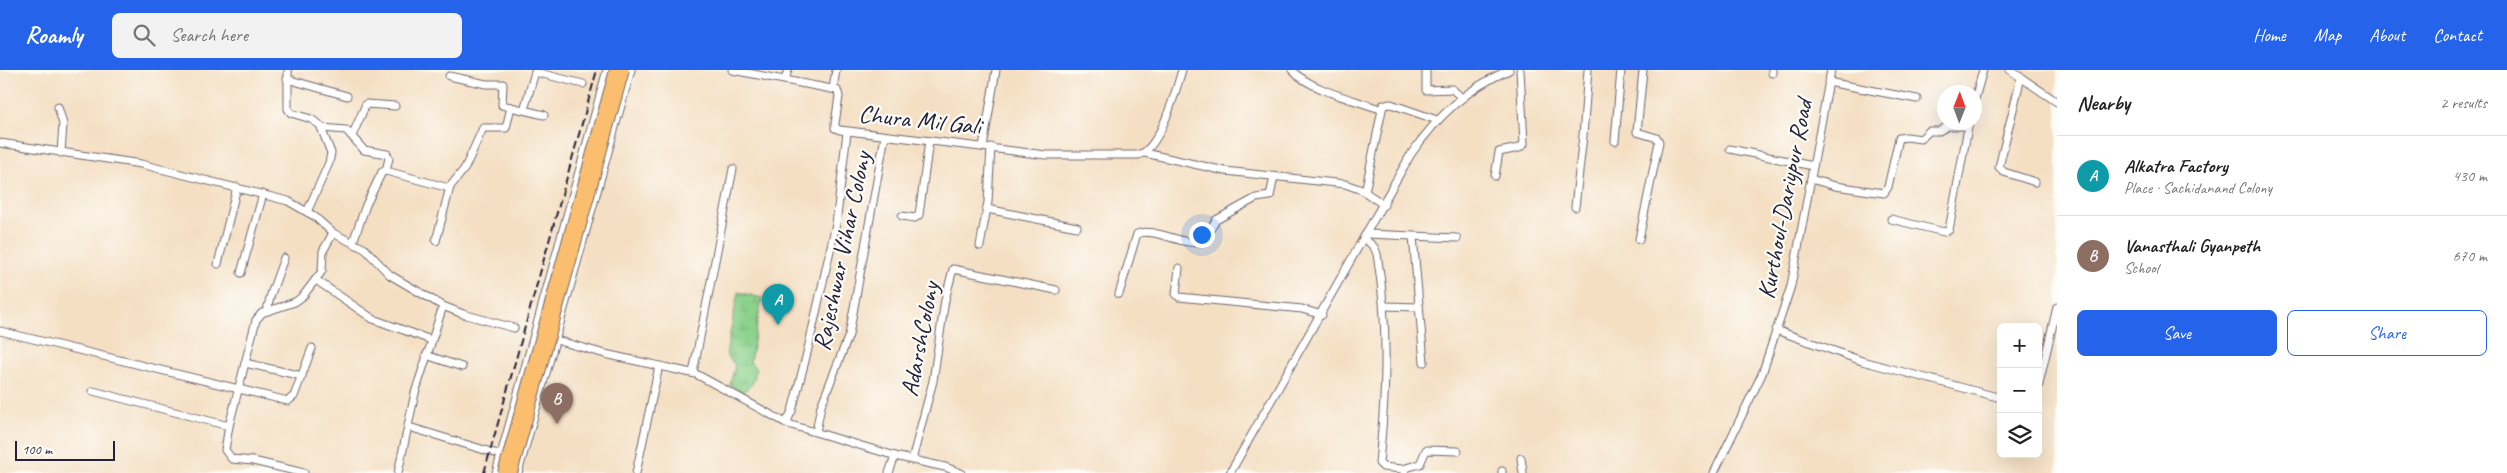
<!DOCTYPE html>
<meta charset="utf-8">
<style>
body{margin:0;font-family:Caveat,sans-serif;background:#f2f2f2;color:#222}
.controls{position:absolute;right:15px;bottom:15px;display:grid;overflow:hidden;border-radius:8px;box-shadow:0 5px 20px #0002}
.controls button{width:45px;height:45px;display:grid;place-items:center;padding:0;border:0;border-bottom:1px solid #e0e0e0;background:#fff;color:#222;font:25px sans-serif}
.compass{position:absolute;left:1937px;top:15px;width:45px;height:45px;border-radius:50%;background:#fff;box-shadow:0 5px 20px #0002;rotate:1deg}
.scale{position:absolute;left:15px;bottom:12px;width:100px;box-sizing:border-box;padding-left:5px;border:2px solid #22223b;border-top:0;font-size:14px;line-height:18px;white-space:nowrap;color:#22223b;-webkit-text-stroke:4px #fdfcf7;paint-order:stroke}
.you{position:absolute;left:1201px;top:164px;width:18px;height:18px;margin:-12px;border:4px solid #fff;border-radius:50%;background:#1a73e8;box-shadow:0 0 0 8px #1a73e833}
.badge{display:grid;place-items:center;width:32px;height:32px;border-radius:50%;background:#2563eb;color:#fff;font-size:16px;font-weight:700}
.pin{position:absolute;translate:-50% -41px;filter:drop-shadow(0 1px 2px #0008)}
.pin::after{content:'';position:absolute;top:26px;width:18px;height:15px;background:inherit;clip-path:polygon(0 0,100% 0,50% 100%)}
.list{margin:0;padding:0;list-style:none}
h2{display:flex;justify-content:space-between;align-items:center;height:65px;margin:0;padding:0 20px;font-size:21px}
h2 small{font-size:16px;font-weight:400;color:#767676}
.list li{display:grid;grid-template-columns:32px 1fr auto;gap:15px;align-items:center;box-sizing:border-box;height:80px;padding:0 20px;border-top:1px solid #e0e0e0}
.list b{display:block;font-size:19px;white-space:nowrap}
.list p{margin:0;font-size:16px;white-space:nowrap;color:#767676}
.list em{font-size:16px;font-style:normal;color:#767676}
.actions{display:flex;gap:10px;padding:15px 20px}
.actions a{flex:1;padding:11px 0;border:1px solid #2563eb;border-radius:8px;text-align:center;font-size:18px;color:#2563eb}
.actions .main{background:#2563eb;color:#fff}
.icon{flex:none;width:28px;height:28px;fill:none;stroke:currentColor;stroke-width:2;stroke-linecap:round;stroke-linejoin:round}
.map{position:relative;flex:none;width:2057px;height:403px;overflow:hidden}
header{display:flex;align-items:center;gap:30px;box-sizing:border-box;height:70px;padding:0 25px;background:#2563eb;color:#fff}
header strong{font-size:24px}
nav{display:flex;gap:28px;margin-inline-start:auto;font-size:18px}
.search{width:350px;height:45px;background:#f2f2f2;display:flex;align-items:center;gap:12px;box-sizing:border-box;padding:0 18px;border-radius:8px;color:#767676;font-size:19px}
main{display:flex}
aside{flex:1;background:#fff}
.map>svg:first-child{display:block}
.wetland{fill:url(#wetland-marsh);stroke:#577a64}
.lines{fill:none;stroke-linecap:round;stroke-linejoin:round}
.minor-casing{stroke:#6c646b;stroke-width:9}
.minor{stroke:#fff;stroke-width:7}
.rail{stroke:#22223b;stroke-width:2;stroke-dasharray:8 4;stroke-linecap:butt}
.highway-bridge-casing{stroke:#6c646b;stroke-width:12;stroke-linecap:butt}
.highway-bridge{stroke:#fabe6e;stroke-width:10}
.labels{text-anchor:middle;stroke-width:4.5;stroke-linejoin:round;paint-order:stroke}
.street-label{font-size:25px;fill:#22223b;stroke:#fdfcf7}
</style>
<header>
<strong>Roamly</strong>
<div class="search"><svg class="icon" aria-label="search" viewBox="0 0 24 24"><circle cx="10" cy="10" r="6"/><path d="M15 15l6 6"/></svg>Search here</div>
<nav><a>Home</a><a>Map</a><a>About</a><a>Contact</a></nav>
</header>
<main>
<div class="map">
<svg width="2057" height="403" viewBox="0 0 2057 403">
<defs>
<pattern id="wetland-marsh" width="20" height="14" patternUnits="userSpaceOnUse" patternTransform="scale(1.25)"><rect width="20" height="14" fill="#8cd28c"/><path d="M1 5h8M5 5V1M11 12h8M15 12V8" fill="none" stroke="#78b47a"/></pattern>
</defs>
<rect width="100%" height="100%" fill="#fdfcf7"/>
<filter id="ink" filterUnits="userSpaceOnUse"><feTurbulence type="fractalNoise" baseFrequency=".02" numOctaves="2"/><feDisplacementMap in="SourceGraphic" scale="10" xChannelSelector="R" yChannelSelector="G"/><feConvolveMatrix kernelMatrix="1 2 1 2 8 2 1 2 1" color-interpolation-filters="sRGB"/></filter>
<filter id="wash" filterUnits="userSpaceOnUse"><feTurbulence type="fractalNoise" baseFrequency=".0096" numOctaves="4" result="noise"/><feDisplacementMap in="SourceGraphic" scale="20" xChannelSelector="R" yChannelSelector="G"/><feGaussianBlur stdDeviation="1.12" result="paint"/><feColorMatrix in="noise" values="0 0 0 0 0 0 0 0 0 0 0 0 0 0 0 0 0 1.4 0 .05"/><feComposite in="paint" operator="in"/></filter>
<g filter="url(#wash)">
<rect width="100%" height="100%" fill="#f4dfc3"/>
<!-- wetland -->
<path class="wetland" d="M738,222L762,228L750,292L757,299L752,314L743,322L730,315L735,295L726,285Z"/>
</g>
<g filter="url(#ink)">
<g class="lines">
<!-- minor casing -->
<g class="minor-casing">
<g id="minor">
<path d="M288,0V39L291,43L311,49L320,55L331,83L329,93L307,142"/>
<path d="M732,0L837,20L839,26L835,54V58L840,60L1046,85H1138C1160,80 1176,20 1182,0"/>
<path d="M1292,0C1310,20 1355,30 1380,39"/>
<path d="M1426,0V20L1452,19L1462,28"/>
<path d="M2010,0L2057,32"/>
<path d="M1772,3V0"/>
<path d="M449,6L486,14H503L502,35L544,45"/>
<path d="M2021,7L1999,97L2004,102L2035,112"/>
<path d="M287,9L347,26"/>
<path d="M785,10L788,0"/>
<path d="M1828,12L1917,29"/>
<path d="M833,19L836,0"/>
<path d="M1974,32L1983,0"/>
<path d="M58,37L63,54L61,83"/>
<path d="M524,40L535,2L583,14"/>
<path d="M322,58L346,60L364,80L387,84L389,88L386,101"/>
<path d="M352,66L366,34L395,36"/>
<path d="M1615,71L1621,0"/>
<path d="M0,73L141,94L288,131L314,146L333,163L365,179L390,205L443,236L463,244L514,258"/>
<path d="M983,77L996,0"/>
<path d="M1730,79L1813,96"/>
<path d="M1145,83L1225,101L1345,114L1362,120L1384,135"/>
<path d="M1495,106L1499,82L1519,78L1524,74L1520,0"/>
<path d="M1811,109L1835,116L1884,123L1888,117L1899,68L1907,67L1921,69L1929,61H1939L1948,56H1968"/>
<path d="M1365,122L1383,35L1391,34L1437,50"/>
<path d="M1575,137L1583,66L1588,0"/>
<path d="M987,139L1077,157"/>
<path d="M902,146L915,148L919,145L929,71"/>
<path d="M1891,149L1944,162L1949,160L1969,52"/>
<path d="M1368,164L1457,168"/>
<path d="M1413,166L1424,292"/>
<path d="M1365,169L1374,177L1377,184C1389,255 1386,322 1379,393L1383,397L1402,399L1405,403"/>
<path d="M1639,169L1659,72L1657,68L1637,62L1643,0"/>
<path d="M436,171L450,117"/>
<path d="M353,172L366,135L382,102L386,101L449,118L465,98L483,58H506L511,37"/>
<path d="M980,176L988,132L991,77"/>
<path d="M218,194L237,117"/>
<path d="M1179,198L1176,224L1179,227L1302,239L1322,245"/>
<path d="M241,203L263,124"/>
<path d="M316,210L373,249L431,270"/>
<path d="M1119,224L1137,164C1153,156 1184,177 1203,172L1216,150L1256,128L1270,126L1274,107"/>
<path d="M1385,236L1419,237"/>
<path d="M267,240L271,224L284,188"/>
<path d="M1776,260L1862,291L2001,328"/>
<path d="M0,261L288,331L294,326L312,278"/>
<path d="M556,270L605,284L696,304L788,354L899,387L945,397L961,403"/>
<path d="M426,285L462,297"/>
<path d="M245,293L302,306"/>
<path d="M693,303L733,99"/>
<path d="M2038,318L2057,237"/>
<path d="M93,321L229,356"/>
<path d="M786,353L792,341L807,283L836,154L847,62"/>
<path d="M409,357L501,385"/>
<path d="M816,362L821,336L849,265L885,66"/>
<path d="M1521,388L1523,403"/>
<path d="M912,390L933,311L945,230L953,199L1056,220"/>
<path d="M1402,399L1420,394L1426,380L1458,381"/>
<path d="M1502,401V403"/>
<path d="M304,403L253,391L232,389L225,380L229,356L256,250L262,243L295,232L303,226L322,201L323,181L333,163"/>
<path d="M398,403L415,323L443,236"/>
<path d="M496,403L607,0"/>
<path d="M518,403L631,0"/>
<path d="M636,403L659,296"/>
<path d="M889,403L895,386"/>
<path d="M1230,403L1411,84C1437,47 1467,18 1509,0"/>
<path d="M1714,403L1762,304L1791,216L1831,0"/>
</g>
</g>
<!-- minor -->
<use href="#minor" class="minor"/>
<!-- rail -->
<path class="rail" d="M484,403L597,0"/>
<!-- highway-bridge casing -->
<g class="highway-bridge-casing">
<g id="highway-bridge">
<path d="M503,403L615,0"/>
<path d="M512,403L624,0"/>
</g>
</g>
<!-- highway-bridge -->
<use href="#highway-bridge" class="highway-bridge"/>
</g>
</g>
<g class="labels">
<!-- street labels -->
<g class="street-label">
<text transform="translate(920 49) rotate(6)" y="9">Chura Mil Gali</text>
<text transform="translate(1784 129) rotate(-79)" y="9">Kurthoul-Dariypur Road</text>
<text transform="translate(841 181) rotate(-78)" y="9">Rajeshwar Vihar Colony</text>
<text transform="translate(919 269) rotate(-79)" y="9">AdarshColony</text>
</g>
</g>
</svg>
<div class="controls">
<button>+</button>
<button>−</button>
<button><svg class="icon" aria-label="layers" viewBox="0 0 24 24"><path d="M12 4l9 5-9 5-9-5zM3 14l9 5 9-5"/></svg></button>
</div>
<svg class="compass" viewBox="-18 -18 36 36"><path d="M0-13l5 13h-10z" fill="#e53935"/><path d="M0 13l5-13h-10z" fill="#767676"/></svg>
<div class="scale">100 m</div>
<div class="you"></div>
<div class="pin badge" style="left:778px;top:255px;background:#0f9aa8">A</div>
<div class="pin badge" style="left:557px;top:354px;background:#8d6e63">B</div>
</div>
<aside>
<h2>Nearby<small>2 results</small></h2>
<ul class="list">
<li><span class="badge" style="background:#0f9aa8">A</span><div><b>Alkatra Factory</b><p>Place · Sachidanand Colony</p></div><em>430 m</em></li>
<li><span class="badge" style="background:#8d6e63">B</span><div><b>Vanasthali Gyanpeth</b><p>School</p></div><em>670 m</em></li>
</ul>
<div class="actions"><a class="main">Save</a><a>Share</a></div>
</aside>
</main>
